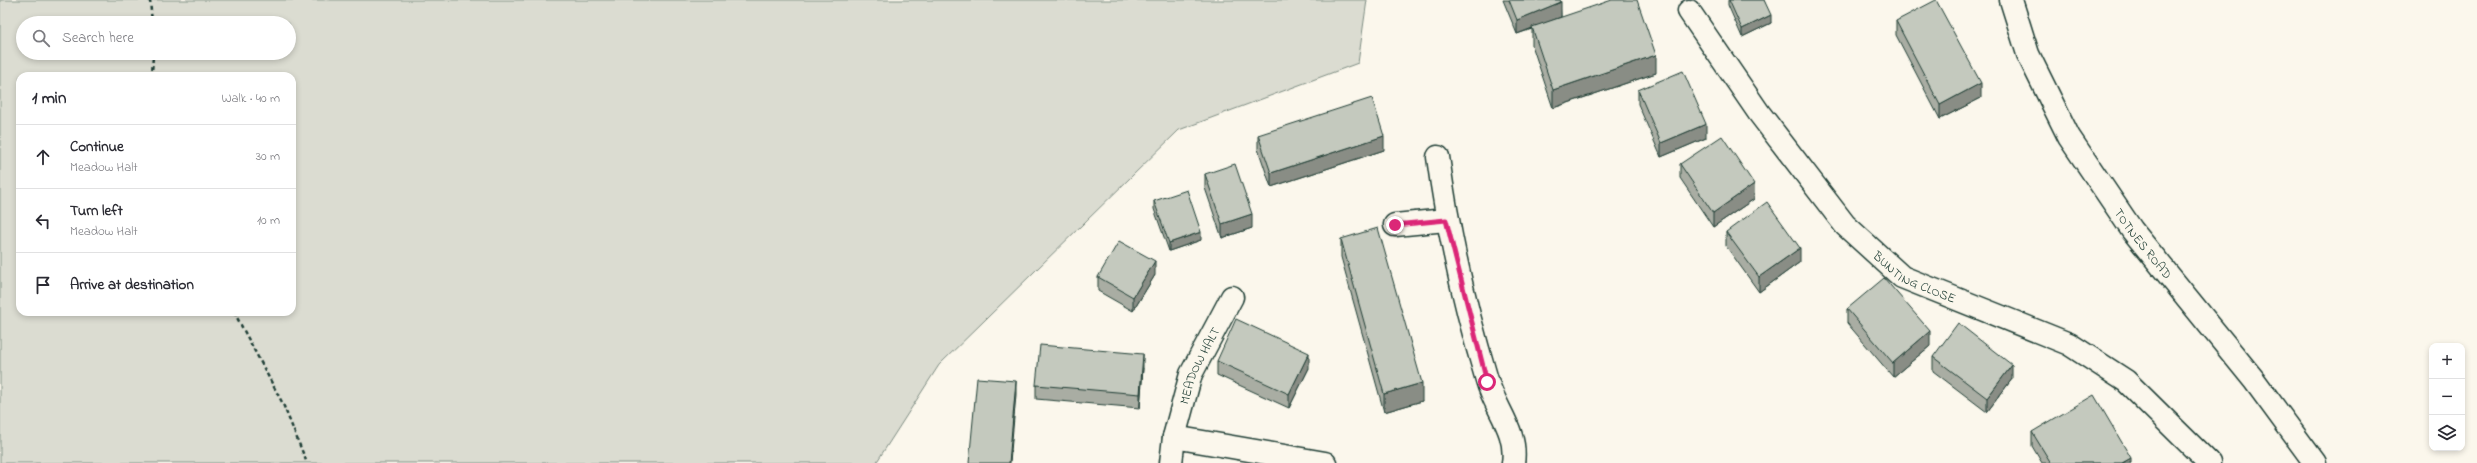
<!DOCTYPE html>
<meta charset="utf-8">
<style>
body{margin:0;font-family:"Indie Flower",sans-serif;background:#f2f2f3;color:#2b2b33}
.controls{position:absolute;right:12px;bottom:12px;display:grid;overflow:hidden;border-radius:8px;box-shadow:0 2px 6px #0003}
.controls button{width:36px;height:36px;display:grid;place-items:center;padding:0;border:0;border-bottom:1px solid #e1e1e2;background:#fff;color:#2b2b33;font:20px sans-serif}
.stop{position:absolute;width:12px;height:12px;margin:-9px;border:3px solid #db2777;border-radius:50%;background:#fff}
.stop.end{background:#db2777;border-color:#fff;box-shadow:0 1px 4px #0008}
.list{margin:0;padding:0;list-style:none}
h2{display:flex;justify-content:space-between;align-items:center;height:52px;margin:0;padding:0 16px;font-size:17px}
h2 small{font-size:13px;font-weight:400;color:#7c7c81}
.list li{display:grid;grid-template-columns:26px 1fr auto;gap:12px;align-items:center;box-sizing:border-box;height:64px;padding:0 16px;border-top:1px solid #e1e1e2}
.list b{display:block;font-size:15px;white-space:nowrap}
.list p{margin:0;font-size:13px;white-space:nowrap;color:#7c7c81}
.list em{font-size:13px;font-style:normal;color:#7c7c81}
.icon{flex:none;width:22px;height:22px;fill:none;stroke:currentColor;stroke-width:2;stroke-linecap:round;stroke-linejoin:round}
.map{position:relative;flex:none;width:2477px;height:463px;overflow:hidden}
.search{position:absolute;background:#fff;box-shadow:0 2px 6px #0003;left:16px;top:16px;width:280px;height:44px;display:flex;align-items:center;gap:10px;box-sizing:border-box;padding:0 14px;border-radius:22px;color:#7c7c81;font-size:15px}
.panel{position:absolute;background:#fff;box-shadow:0 2px 6px #0003;left:16px;top:72px;width:280px;height:244px;border-radius:12px}
.map>svg:first-child{display:block}
.green{fill:#dbdcd1;stroke:#7d8c82;fill-rule:evenodd}
.lines{fill:none;stroke-linecap:round;stroke-linejoin:round}
.street-casing{stroke:#1f3d34;stroke-width:25}
.primary-casing{stroke:#1f3d34;stroke-width:25}
.path{stroke:#1f3d34;stroke-width:2.5;stroke-dasharray:4 3;stroke-linecap:butt}
.street{stroke:#fbf7ec;stroke-width:22}
.primary{stroke:#fbf7ec;stroke-width:22}
.wall{fill:#a9ada3;stroke:#1f3d34}
.shaded-wall{fill:#898d85;stroke:#1f3d34}
.building{fill:#c4c9be;stroke:#1f3d34}
.route{stroke:#db2777;stroke-width:5}
.labels{text-anchor:middle;stroke-width:3;stroke-linejoin:round;paint-order:stroke}
.street-label{font-size:13px;fill:#1f3d34;stroke:#fbf7ec}
</style>
<div class="map">
<svg width="2477" height="463" viewBox="0 0 2477 463">
<rect width="100%" height="100%" fill="#fbf7ec"/>
<filter id="ink" filterUnits="userSpaceOnUse"><feTurbulence type="fractalNoise" baseFrequency=".025" numOctaves="2"/><feDisplacementMap in="SourceGraphic" scale="8" xChannelSelector="R" yChannelSelector="G"/><feConvolveMatrix kernelMatrix="1 2 1 2 8 2 1 2 1" color-interpolation-filters="sRGB"/></filter>
<g filter="url(#ink)">
<!-- green -->
<path class="green" d="M0,0H1367L1358,63L1179,130L939,365L876,463H0ZM23,23H289V53H23ZM20,76H292V312H20Z"/>
<g class="lines">
<!-- street casing -->
<g class="street-casing">
<g id="street">
<path id="s1" d="M1689,11L1759,113L1845,225L1902,277L2069,344L2126,381L2209,463"/>
<path d="M1438,157C1448,232 1465,307 1487,380C1495,409 1518,431 1513,463"/>
<path d="M1395,225L1446,220"/>
<path id="s2" d="M1174,437L1191,374L1232,297"/>
<path d="M1171,463L1174,437L1325,463"/>
</g>
</g>
<!-- primary casing -->
<g class="primary-casing">
<g id="primary">
<path id="s3" d="M2011,0L2028,54L2069,137L2132,230L2254,380L2315,463"/>
</g>
</g>
<!-- path -->
<g class="path">
<path d="M150,0L152,23"/>
<path d="M152,76L153,53"/>
<path d="M234,312L283,404L307,463"/>
</g>
<!-- street -->
<use href="#street" class="street"/>
<!-- primary -->
<use href="#primary" class="primary"/>
</g>
<!-- wall -->
<g class="wall">
<path d="M1503,0H1560L1561,17L1554,20L1656,73L1553,108L1532,45V29L1517,34Z"/>
<path d="M1728,0H1764L1771,23L1742,37L1728,5Z"/>
<path d="M1896,21L1981,98L1940,119L1896,35Z"/>
<path d="M1638,90L1706,138L1661,157L1638,104Z"/>
<path d="M1258,135L1384,150L1271,187L1258,149Z"/>
<path d="M1680,164L1754,199L1713,227L1680,178Z"/>
<path d="M1205,174L1252,228L1222,238L1205,188Z"/>
<path d="M1154,201L1201,240L1169,251L1154,209Z"/>
<path d="M1726,232L1800,262L1759,292L1726,246Z"/>
<path d="M1341,239L1422,401L1384,412L1341,257Z"/>
<path d="M1155,275L1133,311L1098,291V277Z"/>
<path d="M1847,309L1930,346L1893,377L1847,323Z"/>
<path d="M1933,357L2012,379L1987,412L1933,371Z"/>
<path d="M1217,361L1309,368L1289,408L1217,375Z"/>
<path d="M1143,368L1140,408L1036,399V385Z"/>
<path d="M2032,432L2131,463H2042L2032,446Z"/>
</g>
<!-- shaded-wall -->
<g class="shaded-wall">
<path d="M1561,2V17L1517,34V20Z"/>
<path d="M1771,15V23L1742,37V29Z"/>
<path d="M1656,55V73L1553,108V90Z"/>
<path d="M1981,83V98L1940,119V105Z"/>
<path d="M1706,124V138L1661,157V143Z"/>
<path d="M1384,136V150L1271,187V173Z"/>
<path d="M1754,184V199L1713,227V213Z"/>
<path d="M1252,214V228L1222,238V224Z"/>
<path d="M1201,232V240L1169,251V243Z"/>
<path d="M1800,248V262L1759,292V277Z"/>
<path d="M1155,261V275L1133,311V297Z"/>
<path d="M1930,331V346L1893,377V363Z"/>
<path d="M1309,353V368L1289,408V394Z"/>
<path d="M1143,354V368L1140,408V394Z"/>
<path d="M2012,365V379L1987,412V398Z"/>
<path d="M1016,381V395L1010,463H1009Z"/>
<path d="M1422,383V401L1384,412V394Z"/>
<path d="M2131,458V463H2122Z"/>
</g>
<!-- building -->
<g class="building">
<path d="M1509,0H1560L1561,2L1517,20Z"/>
<path d="M1612,0H1637L1656,55L1553,90L1532,27Z"/>
<path d="M1729,0H1764L1771,15L1742,29Z"/>
<path d="M1936,0L1981,83L1940,105L1896,21Z"/>
<path d="M1683,71L1706,124L1661,143L1638,90Z"/>
<path d="M1372,98L1384,136L1271,173L1258,135Z"/>
<path d="M1722,136L1754,184L1713,213L1680,164Z"/>
<path d="M1235,164L1252,214L1222,224L1205,174Z"/>
<path d="M1187,190L1201,232L1169,243L1154,201Z"/>
<path d="M1767,202L1800,248L1759,277L1726,232Z"/>
<path d="M1378,228L1422,383L1384,394L1341,239Z"/>
<path d="M1119,241L1155,261L1133,297L1098,277Z"/>
<path d="M1884,278L1930,331L1893,363L1847,309Z"/>
<path d="M1236,319L1309,353L1289,394L1217,361Z"/>
<path d="M1958,323L2012,365L1987,398L1933,357Z"/>
<path d="M1040,345L1143,354L1140,394L1036,385Z"/>
<path d="M977,378L1016,381L1009,463H969Z"/>
<path d="M2094,395L2131,458L2122,463H2051L2032,432Z"/>
</g>
</g>
<g class="lines" filter="url(#ink)">
<!-- route -->
<path class="route" d="M1395,225L1446,220L1487,382"/>
</g>
<g class="labels">
<!-- street labels -->
<g class="street-label">
<text dy="5" stroke="none"><textPath href="#s3" startOffset="279">TOTNES ROAD</textPath></text>
<text dy="5" stroke="none"><textPath href="#s1" startOffset="353">BUNTING CLOSE</textPath></text>
<text dy="5" stroke="none"><textPath href="#s2" startOffset="76">MEADOW HALT</textPath></text>
</g>
</g>
</svg>
<div class="controls">
<button>+</button>
<button>−</button>
<button><svg class="icon" aria-label="layers" viewBox="0 0 24 24"><path d="M12 4l9 5-9 5-9-5zM3 14l9 5 9-5"/></svg></button>
</div>
<div class="stop" style="left:1487px;top:382px"></div>
<div class="stop end" style="left:1395px;top:225px"></div>
<div class="search"><svg class="icon" aria-label="search" viewBox="0 0 24 24"><circle cx="10" cy="10" r="6"/><path d="M15 15l6 6"/></svg>Search here</div>
<section class="panel">
<h2>1 min<small>Walk · 40 m</small></h2>
<ul class="list">
<li><svg class="icon" aria-label="ahead" viewBox="0 0 24 24"><path d="M12 20V5M6 11l6-6 6 6"/></svg><div><b>Continue</b><p>Meadow Halt</p></div><em>30 m</em></li>
<li><svg class="icon" aria-label="left" viewBox="0 0 24 24"><path d="M17 20v-9H6M10 6l-5 5 5 5"/></svg><div><b>Turn left</b><p>Meadow Halt</p></div><em>10 m</em></li>
<li><svg class="icon" aria-label="arrive" viewBox="0 0 24 24"><path d="M6 21V4h12l-3 4 3 4H6"/></svg><div><b>Arrive at destination</b></div></li>
</ul>
</section>
</div>
